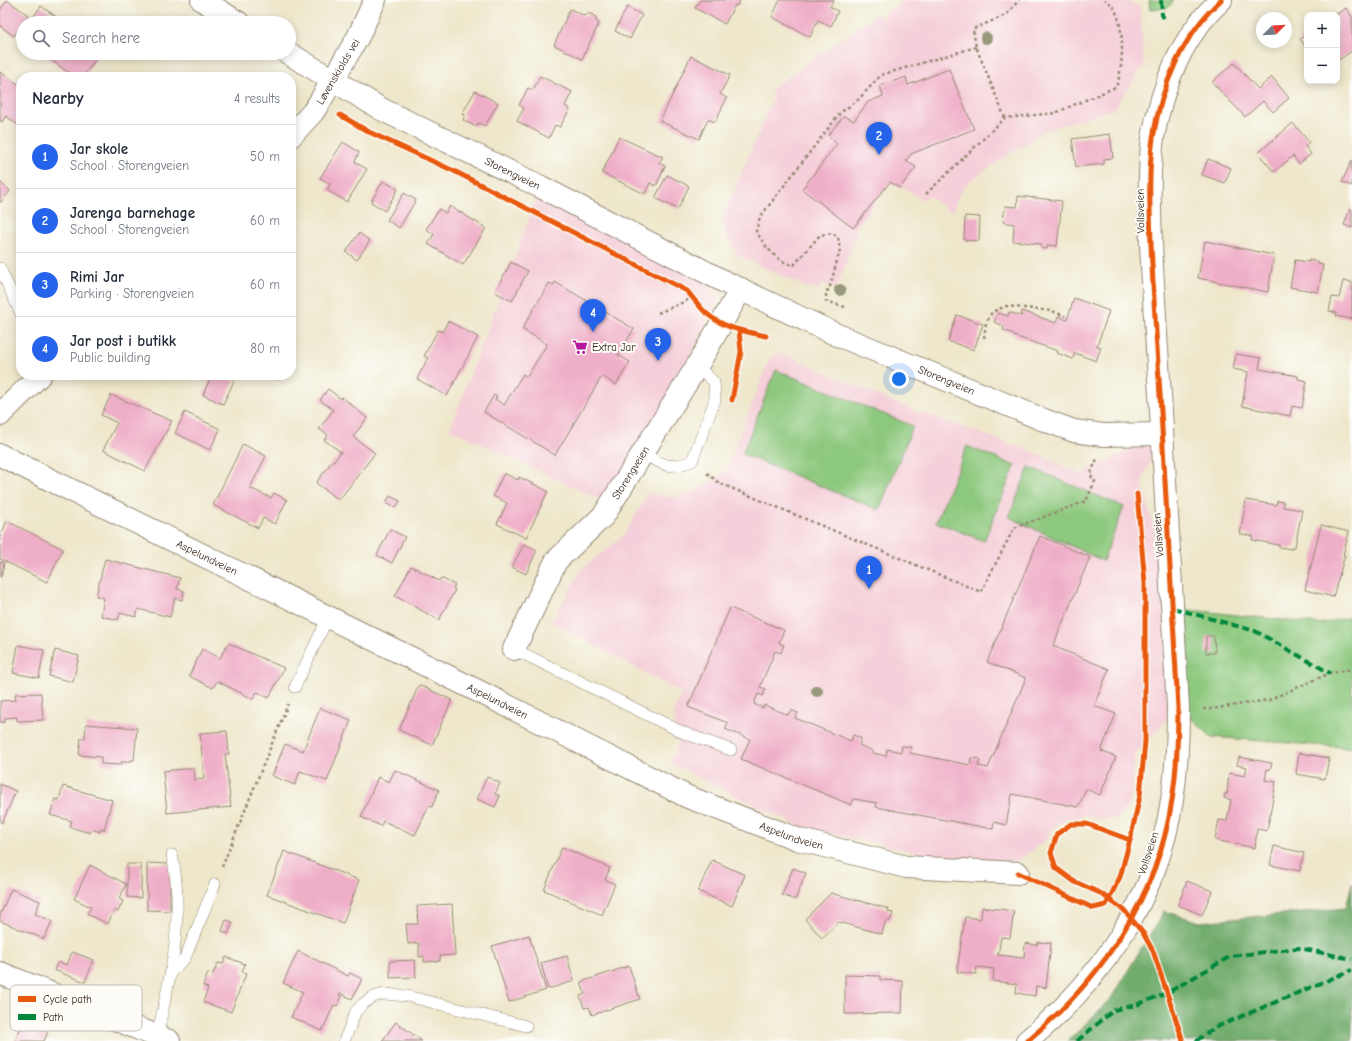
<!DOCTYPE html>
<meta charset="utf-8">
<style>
body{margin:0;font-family:"Comic Neue",sans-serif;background:#f6f6f7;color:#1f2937}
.controls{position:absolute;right:12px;top:12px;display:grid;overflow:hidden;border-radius:8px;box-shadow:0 2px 10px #0003}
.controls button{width:36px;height:36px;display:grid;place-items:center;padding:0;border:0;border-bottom:1px solid #e0e1e3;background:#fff;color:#1f2937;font:20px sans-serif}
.compass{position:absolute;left:1256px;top:12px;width:36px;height:36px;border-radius:50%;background:#fff;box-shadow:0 2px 10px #0003;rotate:66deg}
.you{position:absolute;left:899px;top:379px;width:14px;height:14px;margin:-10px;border:3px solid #fff;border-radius:50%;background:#1a73e8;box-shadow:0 0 0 6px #1a73e833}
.badge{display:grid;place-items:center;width:26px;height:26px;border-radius:50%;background:#2563eb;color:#fff;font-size:13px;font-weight:700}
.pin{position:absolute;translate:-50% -33px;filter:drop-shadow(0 1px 2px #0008)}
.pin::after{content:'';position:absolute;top:21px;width:14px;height:12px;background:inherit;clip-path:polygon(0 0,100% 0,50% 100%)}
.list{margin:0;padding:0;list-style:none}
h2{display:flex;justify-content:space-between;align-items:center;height:52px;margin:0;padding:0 16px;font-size:17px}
h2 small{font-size:13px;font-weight:400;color:#747a83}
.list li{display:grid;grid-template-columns:26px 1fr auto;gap:12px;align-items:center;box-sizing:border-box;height:64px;padding:0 16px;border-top:1px solid #e0e1e3}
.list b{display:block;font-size:15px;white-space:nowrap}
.list p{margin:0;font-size:13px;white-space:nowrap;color:#747a83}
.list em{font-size:13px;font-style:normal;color:#747a83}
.icon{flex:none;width:22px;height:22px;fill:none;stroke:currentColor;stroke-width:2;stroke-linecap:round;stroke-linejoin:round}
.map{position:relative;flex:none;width:1352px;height:1041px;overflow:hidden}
.search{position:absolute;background:#fff;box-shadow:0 2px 10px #0003;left:16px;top:16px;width:280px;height:44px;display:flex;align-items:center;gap:10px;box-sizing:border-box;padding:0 14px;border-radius:22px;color:#747a83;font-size:15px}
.panel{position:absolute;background:#fff;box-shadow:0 2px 10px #0003;left:16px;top:72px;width:280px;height:308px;border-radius:16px}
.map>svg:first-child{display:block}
.built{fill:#f5cfd9}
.green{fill:#8cc87d;stroke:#64794e}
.forest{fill:#71ac6c;stroke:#566b45}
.building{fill:#efaec8}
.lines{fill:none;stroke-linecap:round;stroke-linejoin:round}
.service-casing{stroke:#948874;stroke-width:12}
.minor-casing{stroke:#948874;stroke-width:24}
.secondary-casing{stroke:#948874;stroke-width:24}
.path{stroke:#948874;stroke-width:2.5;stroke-dasharray:3 3;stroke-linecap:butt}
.service{stroke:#fff;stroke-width:11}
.minor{stroke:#fff;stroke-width:22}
.secondary{stroke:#fff;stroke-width:22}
.quiet{stroke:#00873e;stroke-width:4;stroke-dasharray:8 4;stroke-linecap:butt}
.cycleway-casing{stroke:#fdfcf7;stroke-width:8}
.cycleway{stroke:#e8590c;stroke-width:5}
.tree{fill:#99997b}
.labels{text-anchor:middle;stroke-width:4;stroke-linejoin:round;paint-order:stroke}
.street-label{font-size:11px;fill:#3b2a1e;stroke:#fdfcf7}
.poi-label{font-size:11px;fill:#3b2a1e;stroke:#fdfcf7;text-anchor:start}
.key{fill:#fdfcf7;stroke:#c3bdb6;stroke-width:1}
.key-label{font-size:11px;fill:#3b2a1e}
</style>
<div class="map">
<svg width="1352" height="1041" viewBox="0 0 1352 1041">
<rect width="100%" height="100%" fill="#fdfcf7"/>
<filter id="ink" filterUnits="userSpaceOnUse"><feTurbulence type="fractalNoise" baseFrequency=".025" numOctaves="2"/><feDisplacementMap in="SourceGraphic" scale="8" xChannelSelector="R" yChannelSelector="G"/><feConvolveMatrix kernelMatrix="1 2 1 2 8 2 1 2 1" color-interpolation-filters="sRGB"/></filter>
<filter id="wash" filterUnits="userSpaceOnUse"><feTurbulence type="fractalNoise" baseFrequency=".012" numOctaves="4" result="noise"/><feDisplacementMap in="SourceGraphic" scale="16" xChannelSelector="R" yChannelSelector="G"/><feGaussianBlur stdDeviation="0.9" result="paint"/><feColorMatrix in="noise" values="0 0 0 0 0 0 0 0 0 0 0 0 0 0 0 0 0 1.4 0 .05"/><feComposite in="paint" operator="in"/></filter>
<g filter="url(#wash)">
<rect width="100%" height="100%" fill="#eee7cb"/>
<!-- built -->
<g class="built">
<path d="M906,0H1123L1140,6L1144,65L1114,109L1046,130L971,180L959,194L952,213L928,195L923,200L902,186L900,188L890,183L856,227L857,233L836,289L821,283L819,290L804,286L737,255L721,222L773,98L771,89L877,14L882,21L885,18L883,14Z"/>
<path d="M541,187L683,261L719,299L675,387L605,502L450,429Z"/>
<path d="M777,354L789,355L815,368L919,413H923L1036,453L1084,476L1086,471L1162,434L1142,481L1173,608L1178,707L1135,755L1133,787L1129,805L1123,813L1115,819L1103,820L1085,815L1064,820L1052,829L1046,840L1016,862L922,854L796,825L670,763L678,745L674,712L682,693L551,622L582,569L623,536L649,493L675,498L698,490L726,471L770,358Z"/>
</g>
<!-- green -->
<g class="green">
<path d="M1149,0H1174L1168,8L1150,10Z"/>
<path d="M776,370L913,426L879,510L742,454Z"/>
<path d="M967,446L1015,466L984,541L936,522Z"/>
<path d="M1029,467L1124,507L1103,561L1009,517Z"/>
<path d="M1173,608L1319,624L1352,617V748L1212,737L1178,707Z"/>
</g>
<!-- forest -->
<path class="forest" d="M1352,883V1041H1068L1110,1000L1164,911L1200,922L1346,908Z"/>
<g id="blocks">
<!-- building -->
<g class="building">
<path d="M7,0L28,15L14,36L0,26V10Z"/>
<path d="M700,0H740L737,6L735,5L725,24L695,8Z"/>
<path d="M780,0H834L830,7L838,11L831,26L818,20L810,37L772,17Z"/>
<path d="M41,6L65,23H29Z"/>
<path d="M627,7L642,15L630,39L615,31Z"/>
<path d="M1346,8L1352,17V51L1337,61V15H1335Z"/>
<path d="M570,9L585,16L589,13L596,17V21L599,23L582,59L554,45Z"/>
<path d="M23,32V40L19,38Z"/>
<path d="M1307,34V49L1300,39Z"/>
<path d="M41,53H100L83,77H75Z"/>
<path d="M691,56L730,75L720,94L727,98L715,122L708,119L699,139L660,121Z"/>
<path d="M1234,63L1258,89L1272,77L1289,98L1273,112L1263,101L1245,117L1212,82Z"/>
<path d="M949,69L974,129L911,154L906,161L916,167L900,188L890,182L853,228L802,189L837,144L828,135L844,116L854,121L868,102L883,96L880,86L906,77L908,85Z"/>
<path d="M0,72L21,86V123L19,126L6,116L2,122L0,121Z"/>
<path d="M540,76L572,92L565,106L570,109L560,127L555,125L549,138L517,121L524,108L519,105L528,88L533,90Z"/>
<path d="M475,91L498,103L485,126L478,123L476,127L463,120L465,115L462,114Z"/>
<path d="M1293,123L1309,142L1305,146L1311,154L1299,164L1293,156L1274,172L1258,153Z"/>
<path d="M1110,134L1113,158L1104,159V164L1076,167L1072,139Z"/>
<path d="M619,137L663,157L659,163L665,166L656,186L650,183L645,194L602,173Z"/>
<path d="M343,142L359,152L355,162L367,169L347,202L327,190L330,184L320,178Z"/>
<path d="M1208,159L1231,168L1225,183L1202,175Z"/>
<path d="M1352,160V186L1342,182Z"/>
<path d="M667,175L689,186L678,209L655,198Z"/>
<path d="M383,181L398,189L385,211L371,202Z"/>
<path d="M0,182L10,191L0,203Z"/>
<path d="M404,193L416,200L399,228L387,220Z"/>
<path d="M1018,196L1062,201L1057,246L1048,245L1047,249L1041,248V244L1013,241L1014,224L1003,222L1005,206L1017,207Z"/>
<path d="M450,206L486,228L463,265L428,244L434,234L426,229L439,209L446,213Z"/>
<path d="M1350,209L1352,210V228L1344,225Z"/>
<path d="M965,216L980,217L979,241L964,240Z"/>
<path d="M359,233L370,241L357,260L346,252Z"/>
<path d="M1205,241L1274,255L1268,292L1198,278Z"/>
<path d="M1295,260L1309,262V260L1319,262V264L1323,265L1318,292L1290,287Z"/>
<path d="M511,262L528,271L512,301L495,292Z"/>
<path d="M1343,281L1352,282V319L1336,316L1337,313L1329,311L1332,297L1339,298Z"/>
<path d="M555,282L634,329L618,355L630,362L616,385L602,376L555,455L484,412L494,395L497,396L495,399L504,405L523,374L527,377L547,344L522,329L549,283L554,285Z"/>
<path d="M1074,298L1109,311L1097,346L1101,347L1096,361L1075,353L1073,359L1057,353L1058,351L1014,336V334L1003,330L1004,326L994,322L998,313L1008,316L1009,312L1021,316L1022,311L1056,323L1058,316L1067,320Z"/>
<path d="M957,315L983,324L974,350L948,341Z"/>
<path d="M448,321L478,337L447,396L417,379L428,358L424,356L438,330L442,332Z"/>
<path d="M1236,354L1261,358L1259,369L1298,376V379L1307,381L1302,408L1292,406L1290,416L1242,406L1248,372L1233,369Z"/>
<path d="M206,375H237L223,404L203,395L211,377Z"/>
<path d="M270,375H282L279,380Z"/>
<path d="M328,389L341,399L342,397L367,418L353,437L375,453L339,500L316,483L333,460L334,461L341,452L324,440L328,435L319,429L333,410L320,400Z"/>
<path d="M111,395L172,421L145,471L103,450L117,423L101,415Z"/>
<path d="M185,412L220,429L210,450L175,433Z"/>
<path d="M243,444L266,456L250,488L271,498L274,493L287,500L275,524L263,518L258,528L213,505Z"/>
<path d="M504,473L518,480L519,477L548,491L526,538L497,524L507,503L493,496Z"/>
<path d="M390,496L400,501L396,508L386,503Z"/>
<path d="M1246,500L1276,505L1277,501L1284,502L1283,507L1302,510L1295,547H1292V549L1279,547V545L1252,540L1253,536L1242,534L1240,535Z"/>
<path d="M7,521L63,549L47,582L0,559V537Z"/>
<path d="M1321,525L1349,532L1343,555H1345L1333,597L1305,590Z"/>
<path d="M390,529L405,537L392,563L377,555Z"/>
<path d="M1040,536L1090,557L1053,646L1109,669L1094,706L1116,714L1101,751L1116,757L1100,795L1086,789L1078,807L1012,794L1006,825L994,822L993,829L876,807L877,803L854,799L851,805L741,759L750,739L725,729L728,723L688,707L730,608L784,630L779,643L784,645L781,653L775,651L760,687L766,689L763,696L758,694L754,704L763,708L764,705L788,715L791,710L798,713L795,718L851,741L853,735L861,738L859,745L873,751V753L886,756L887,749L901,752L902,746L911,747L910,753L970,765L971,758L980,759L978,766L988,768L1026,678L987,662Z"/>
<path d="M524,544L537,550L526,574L512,567Z"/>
<path d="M105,559L180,578L177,589L184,591L182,600L175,598L170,617L138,609L136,617L120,613L118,620L101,616L104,598L96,596Z"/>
<path d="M0,562L4,563L1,577H0Z"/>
<path d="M411,566L439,581L441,578L455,585L453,589L455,590L439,620L395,596Z"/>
<path d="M1206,636H1214L1215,653H1206Z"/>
<path d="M228,643L284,668L269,698L257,692L253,699L217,681L213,688L189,676L202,649L220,658Z"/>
<path d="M18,645L44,650L39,678L13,673Z"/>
<path d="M55,650L79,656L73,682L49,676Z"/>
<path d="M419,685L452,700L432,745L399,730Z"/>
<path d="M41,693L43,720L17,721V717L5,718V722H0V701L16,700L15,694Z"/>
<path d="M320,708L351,720L327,781L300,771L295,785L272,776L285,744L303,751Z"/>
<path d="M86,724L137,728L134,760H131L130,762H121V765L101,764V757L79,755L81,738H85Z"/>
<path d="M227,731L229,754H225L231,807L167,813L163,771L194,768L195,780L204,779L200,733Z"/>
<path d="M1299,753L1329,758L1325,779L1296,774Z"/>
<path d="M1239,757L1272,763L1270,770L1267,769L1265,780L1276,782L1267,831L1257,829L1255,848L1215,840L1219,820L1227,821L1231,800L1224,798L1225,794H1227L1229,773L1245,776L1247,767L1237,765Z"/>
<path d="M395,770L439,790L432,807L429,806L415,835L383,821L381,826L361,817L378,777L389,782Z"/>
<path d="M487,777L500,783L495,794L500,796L495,807L477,799Z"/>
<path d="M0,784L16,791L2,823L0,822Z"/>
<path d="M63,786L112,800L104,830L100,829V832L91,829L90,833L70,827L72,821L50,815L55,799L59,800Z"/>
<path d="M1274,846L1304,853L1300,871L1270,865Z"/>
<path d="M562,847L610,868L605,880L615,884L602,915L544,890Z"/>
<path d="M284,851L359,880L343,923L267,895Z"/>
<path d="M712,860L745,875L732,906L698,891Z"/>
<path d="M147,863L170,864V911L147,910Z"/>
<path d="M127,864H141V898L127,897Z"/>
<path d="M90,865L126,884L119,899L123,901L118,912L114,910L108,924L87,914L91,907L74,899Z"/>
<path d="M793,868L806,873L795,900L782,895Z"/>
<path d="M1187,881L1212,891L1202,915L1178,905Z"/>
<path d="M11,889L40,901L35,914L52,921L44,939L0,921V915Z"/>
<path d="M831,893L889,909L888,912L893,913L890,921L886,920L882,934L839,922L822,938L805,919Z"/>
<path d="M452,904L455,955L440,956V961L424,962V956L419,957V943L408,944L406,924H418L417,906Z"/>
<path d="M982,907L1014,911L1010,938L1001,937L998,955L1024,958L1025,943L1037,945L1038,942L1051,943L1046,988L1036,986L1035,996L1016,993L1017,984L993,981L994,969L977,967L976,974L957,972L965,917L981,919Z"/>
<path d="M226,920L233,922L228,934L222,931Z"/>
<path d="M529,935L546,990L509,1002L492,946Z"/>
<path d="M298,951L348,976L350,973L362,979L352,999L340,993L339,995L342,996L337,1006L334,1005L322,1031L291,1017L303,992L283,983Z"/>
<path d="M72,952L94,960L85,982L54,970L58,962L67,965Z"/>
<path d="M567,956L574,981L548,989L541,963Z"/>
<path d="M226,957L245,964L242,972L246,974L231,1012L203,1002L208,988L203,986L208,973L213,974L218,963L223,964Z"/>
<path d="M415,960L416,977L390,978V961Z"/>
<path d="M629,966L640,999L592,1015L589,1007L584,1008L580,996L585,994L581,982Z"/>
<path d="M845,975L880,976V980L903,981L902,1013L845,1014Z"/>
<path d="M24,1021L48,1032L44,1041H15Z"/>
<path d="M396,1022L422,1041H382Z"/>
</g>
</g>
</g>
<g filter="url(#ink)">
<use href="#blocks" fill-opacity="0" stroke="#948874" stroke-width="1"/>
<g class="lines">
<!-- service casing -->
<g class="service-casing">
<g id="service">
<path d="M0,268L21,314"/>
<path d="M642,453C663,465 668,470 692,461L715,400L714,382L697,366"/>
<path d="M514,649L684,733L731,750"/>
<path d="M295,687L328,617"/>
<path d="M172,971L185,958L215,884"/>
<path d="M157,1036C171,975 185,917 172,855"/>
<path d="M344,1041L356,1011L364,1003L373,997L384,994L407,996L526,1026"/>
</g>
</g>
<!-- minor casing -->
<g class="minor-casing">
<g id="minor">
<path id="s1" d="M291,136L313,112L319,103L358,37L375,0"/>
<path d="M0,415L40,375"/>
<path id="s2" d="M0,455L486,695L688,797L797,839L906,867L1018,873"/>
<path id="s3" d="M514,649L556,561L604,515L697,366L741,289"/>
<path d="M0,973L169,1041"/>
</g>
</g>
<!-- secondary casing -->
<g class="secondary-casing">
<g id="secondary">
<path d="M202,0L239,23"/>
<path id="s4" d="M288,53L381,109L541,187L727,283L835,334L1044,420L1074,431L1103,435L1162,434"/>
<path d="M1027,1041C1101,980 1158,897 1172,800C1177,769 1178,738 1178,707C1172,597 1166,488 1159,379C1156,334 1153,289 1151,244C1150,209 1148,173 1153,138C1161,88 1182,35 1221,0"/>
</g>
</g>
<!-- path -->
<g class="path">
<path d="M1005,118L976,47L973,29L1006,15L1019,0"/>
<path d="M926,194L1005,118L1055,113L1116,87C1124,69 1127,9 1105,0"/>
<path d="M845,307L826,301V291L829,290L840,250L838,237L832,233L820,235L794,265C776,262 765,246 756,231L760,217L840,113L858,100L881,75L976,47"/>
<path d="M658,313L686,301L692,296"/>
<path d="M984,338L986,323L992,312L1006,306L1052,311L1065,316"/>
<path d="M707,473L719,483L981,592L1014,528L1086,501L1095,481L1090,475L1097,459"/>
<path d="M1203,709H1211L1269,700L1330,673L1352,669"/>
<path d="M222,867L288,704"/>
</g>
<!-- service -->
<use href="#service" class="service"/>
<!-- minor -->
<use href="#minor" class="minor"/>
<!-- secondary -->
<use href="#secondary" class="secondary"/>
<!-- quiet -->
<g class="quiet">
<path d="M1161,0L1162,15L1164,18"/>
<path d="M1173,608L1255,631L1330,673"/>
<path d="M1077,1041L1114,1010L1136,1005L1167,993L1231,956L1299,948L1352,959"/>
<path d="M1196,1041L1214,1028L1352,970"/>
</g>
<!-- cycleway casing -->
<g class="cycleway-casing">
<g id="cycleway">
<path d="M340,115L369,132L454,171L687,291C693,298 699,306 705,312C722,328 744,331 766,336"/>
<path d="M732,400L741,352L739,330"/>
<path d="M1130,840L1087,824H1071L1057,834L1051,853L1056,868L1075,882L1100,893L1124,910L1143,933L1153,951L1183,1041"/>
<path d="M1018,873L1093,908L1106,905L1120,877L1130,840L1140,796L1145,741V583L1137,494"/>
<path d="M1027,1041C1101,980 1158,897 1172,800C1177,769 1178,738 1178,707C1172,597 1166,488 1159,379C1156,334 1153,289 1151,244C1150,209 1148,173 1153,138C1161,88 1182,35 1221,0"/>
</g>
</g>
<!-- cycleway -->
<use href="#cycleway" class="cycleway"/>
</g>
<!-- trees -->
<g class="tree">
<circle cx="986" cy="38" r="6"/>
<circle cx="840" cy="290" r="6"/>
<circle cx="817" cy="691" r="6"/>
</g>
</g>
<!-- icons -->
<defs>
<g id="supermarket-bare" transform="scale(1.2)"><path d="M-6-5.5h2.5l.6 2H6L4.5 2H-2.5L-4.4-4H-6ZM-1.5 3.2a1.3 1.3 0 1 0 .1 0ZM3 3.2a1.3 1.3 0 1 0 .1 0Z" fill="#b5179e" stroke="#fdfcf7" stroke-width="2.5" paint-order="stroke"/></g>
</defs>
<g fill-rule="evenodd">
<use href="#supermarket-bare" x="580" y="347"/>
</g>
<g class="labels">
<!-- street labels -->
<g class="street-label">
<text dy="4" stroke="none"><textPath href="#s1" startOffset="80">Løvenskiolds vei</textPath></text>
<text dy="4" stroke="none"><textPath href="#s4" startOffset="255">Storengveien</textPath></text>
<text transform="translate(1140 211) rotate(-91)" y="4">Vollsveien</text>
<text dy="4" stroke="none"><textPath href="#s4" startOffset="736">Storengveien</textPath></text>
<text dy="4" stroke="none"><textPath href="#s3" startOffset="214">Storengveien</textPath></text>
<text transform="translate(1158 535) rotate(-94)" y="4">Vollsveien</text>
<text dy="4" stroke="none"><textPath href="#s2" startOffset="231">Aspelundveien</textPath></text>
<text dy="4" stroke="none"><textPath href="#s2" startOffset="555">Aspelundveien</textPath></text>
<text dy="4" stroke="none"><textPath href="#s2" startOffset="879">Aspelundveien</textPath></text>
<text transform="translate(1148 853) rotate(-72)" y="4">Vollsveien</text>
</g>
<!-- poi labels -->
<g class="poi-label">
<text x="592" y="351">Extra Jar</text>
</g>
</g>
<!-- legend -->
<rect x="10" y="985" width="132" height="46" rx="6" class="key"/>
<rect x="18" y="996" width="18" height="6" fill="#e8590c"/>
<rect x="18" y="1014" width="18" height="6" fill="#00873e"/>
<g class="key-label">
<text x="43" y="1003">Cycle path</text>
<text x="43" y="1021">Path</text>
</g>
</svg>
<div class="controls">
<button>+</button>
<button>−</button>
</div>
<svg class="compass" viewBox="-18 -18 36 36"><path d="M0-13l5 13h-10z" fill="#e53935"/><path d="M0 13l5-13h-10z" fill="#747a83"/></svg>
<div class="you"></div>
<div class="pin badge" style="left:869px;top:589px">1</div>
<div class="pin badge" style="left:879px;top:155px">2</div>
<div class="pin badge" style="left:658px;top:361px">3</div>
<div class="pin badge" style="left:593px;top:332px">4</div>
<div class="search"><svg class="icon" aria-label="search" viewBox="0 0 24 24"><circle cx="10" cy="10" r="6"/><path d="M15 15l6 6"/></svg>Search here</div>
<section class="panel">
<h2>Nearby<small>4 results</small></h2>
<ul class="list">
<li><span class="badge">1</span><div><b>Jar skole</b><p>School · Storengveien</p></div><em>50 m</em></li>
<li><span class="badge">2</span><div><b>Jarenga barnehage</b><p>School · Storengveien</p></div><em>60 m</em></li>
<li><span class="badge">3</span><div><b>Rimi Jar</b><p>Parking · Storengveien</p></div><em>60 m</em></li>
<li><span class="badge">4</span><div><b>Jar post i butikk</b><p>Public building</p></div><em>80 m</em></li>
</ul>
</section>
</div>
